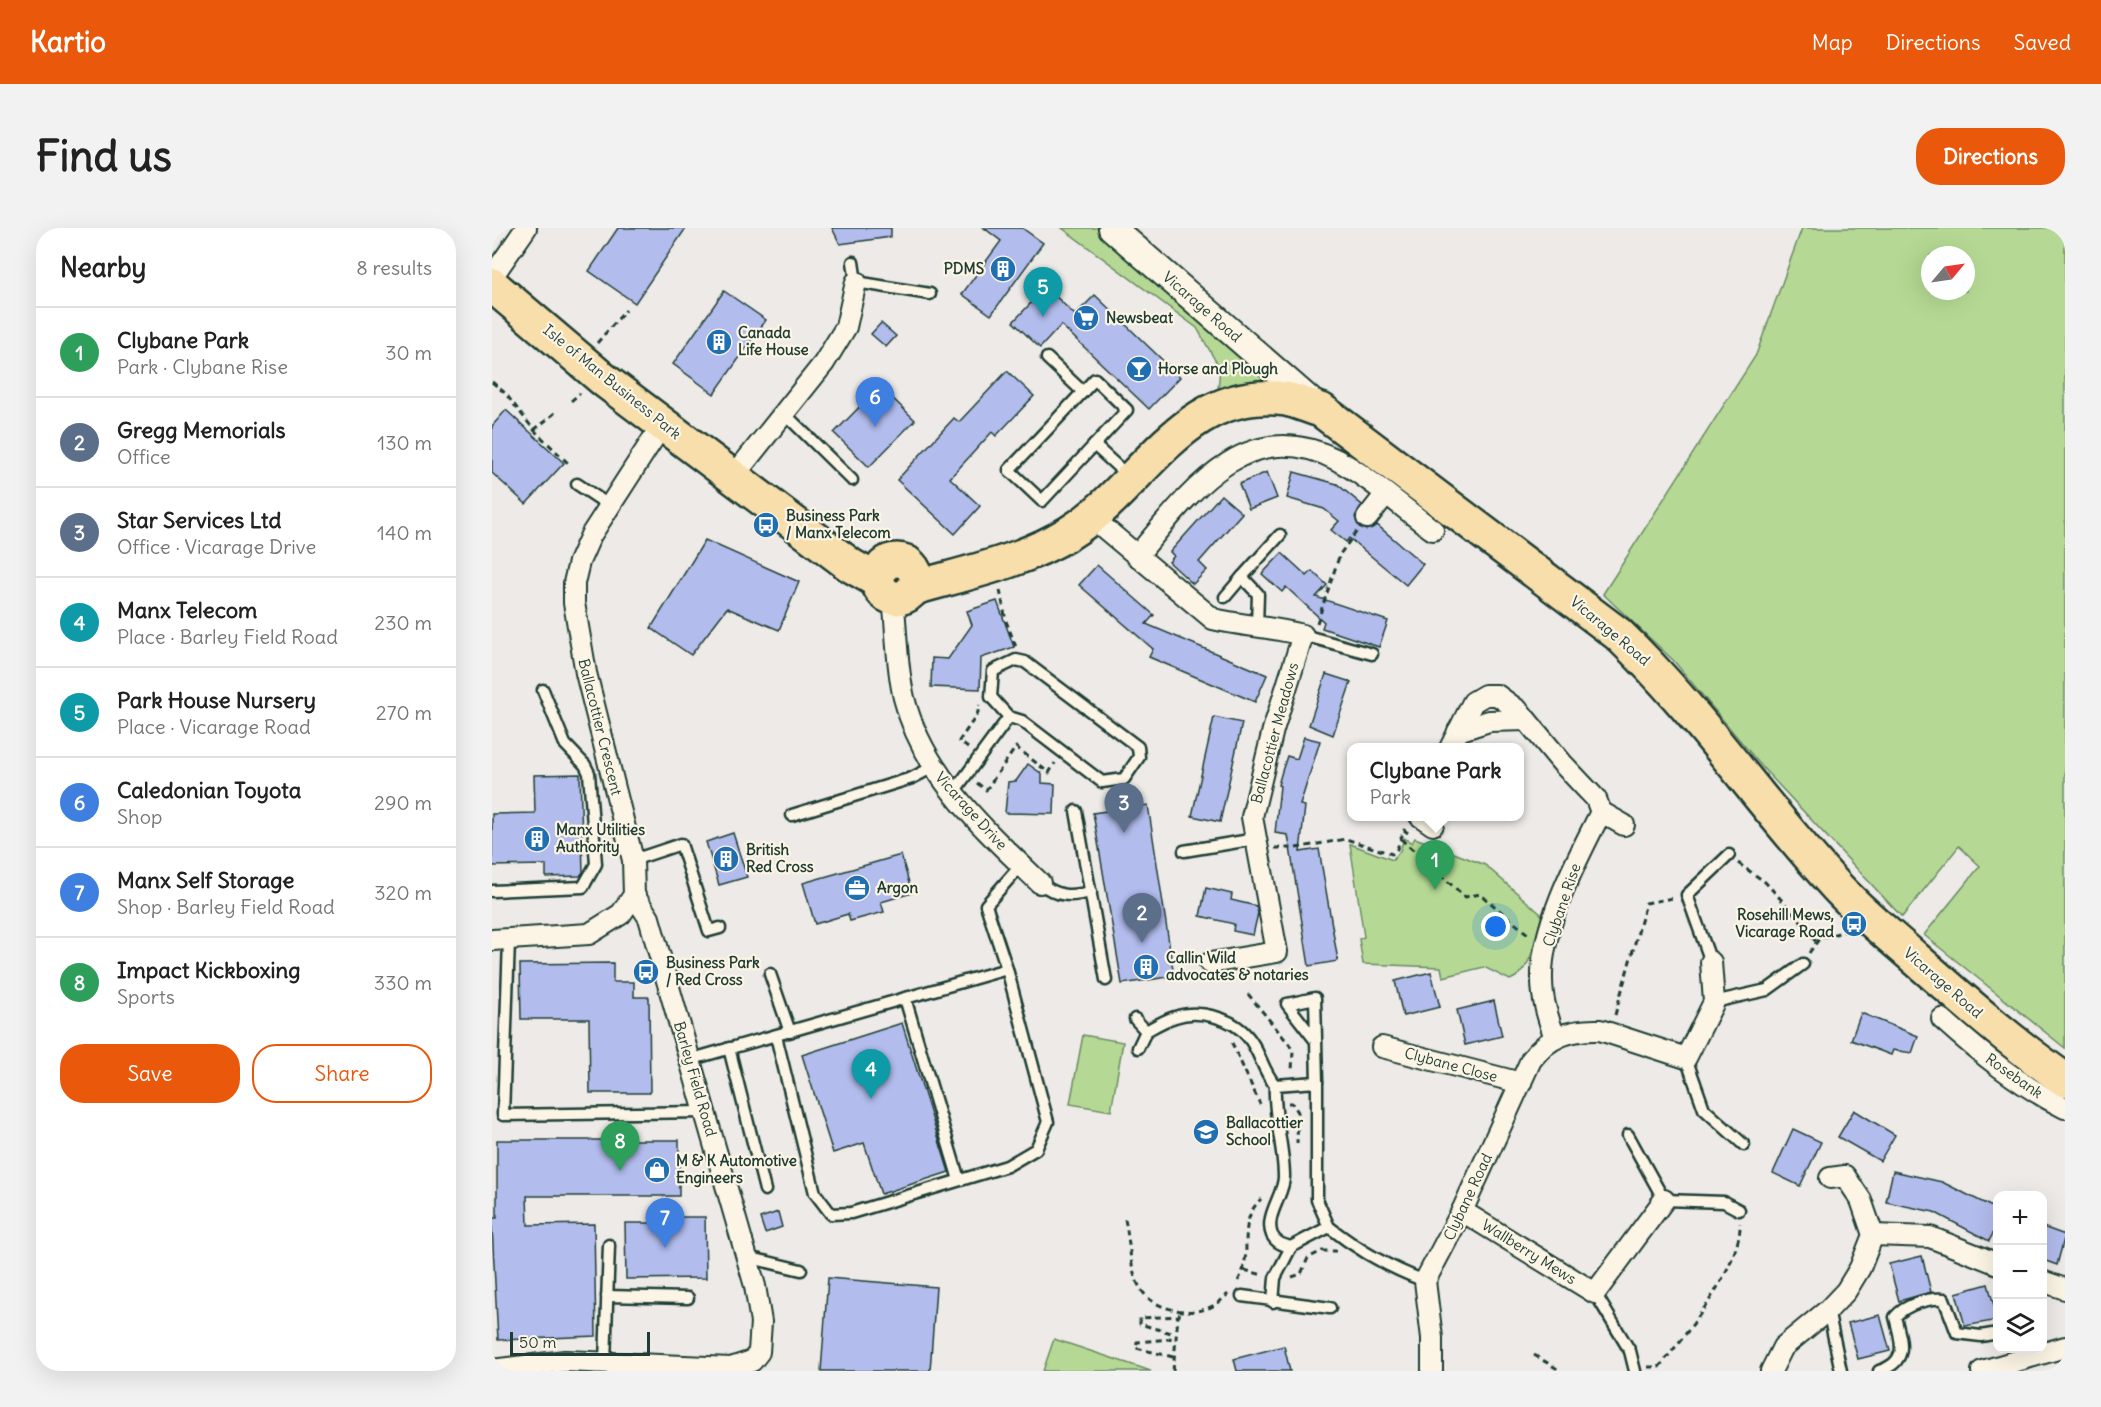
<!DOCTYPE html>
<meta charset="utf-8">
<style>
body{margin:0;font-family:Delius,sans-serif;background:#f2f2f2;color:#222}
.controls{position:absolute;right:18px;bottom:18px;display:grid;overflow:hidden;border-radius:12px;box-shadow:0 6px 24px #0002}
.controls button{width:54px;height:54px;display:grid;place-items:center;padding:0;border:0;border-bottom:2px solid #e0e0e0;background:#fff;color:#222;font:30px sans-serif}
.compass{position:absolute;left:1429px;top:18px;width:54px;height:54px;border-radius:50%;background:#fff;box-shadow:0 6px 24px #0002;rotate:61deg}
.scale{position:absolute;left:18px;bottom:15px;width:140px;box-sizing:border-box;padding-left:6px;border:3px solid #1f3d34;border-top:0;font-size:16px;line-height:21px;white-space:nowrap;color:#1f3d34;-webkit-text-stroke:4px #fcf5e5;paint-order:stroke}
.you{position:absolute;left:1004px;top:699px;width:21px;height:21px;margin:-15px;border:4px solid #fff;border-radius:50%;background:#1a73e8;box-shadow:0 0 0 9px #1a73e833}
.badge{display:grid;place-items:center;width:39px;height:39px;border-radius:50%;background:#ea580c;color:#fff;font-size:20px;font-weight:700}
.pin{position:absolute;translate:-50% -50px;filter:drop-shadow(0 2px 3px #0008)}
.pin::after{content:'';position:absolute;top:32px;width:21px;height:18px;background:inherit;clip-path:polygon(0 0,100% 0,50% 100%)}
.popup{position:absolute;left:855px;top:515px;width:177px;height:78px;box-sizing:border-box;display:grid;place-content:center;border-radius:12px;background:#fff;filter:drop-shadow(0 2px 4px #0005);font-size:20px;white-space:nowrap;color:#767676}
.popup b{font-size:22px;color:#222}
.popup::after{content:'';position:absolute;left:50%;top:100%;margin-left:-12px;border:12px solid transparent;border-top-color:#fff}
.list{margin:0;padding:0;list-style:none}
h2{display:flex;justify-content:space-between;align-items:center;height:78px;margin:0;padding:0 24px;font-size:26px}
h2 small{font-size:20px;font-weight:400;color:#767676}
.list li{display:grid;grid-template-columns:39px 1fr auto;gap:18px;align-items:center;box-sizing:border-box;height:90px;padding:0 24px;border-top:2px solid #e0e0e0}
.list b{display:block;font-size:22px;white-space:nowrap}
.list p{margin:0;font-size:20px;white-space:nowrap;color:#767676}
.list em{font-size:20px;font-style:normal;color:#767676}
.actions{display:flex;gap:12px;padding:18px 24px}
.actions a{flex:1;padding:14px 0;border:2px solid #ea580c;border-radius:24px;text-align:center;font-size:21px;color:#ea580c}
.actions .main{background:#ea580c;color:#fff}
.icon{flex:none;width:33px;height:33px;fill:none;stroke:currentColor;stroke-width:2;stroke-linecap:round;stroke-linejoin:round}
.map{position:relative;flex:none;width:1573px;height:1143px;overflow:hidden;border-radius:24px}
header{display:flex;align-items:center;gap:36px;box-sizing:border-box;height:84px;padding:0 30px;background:#ea580c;color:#fff}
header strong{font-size:28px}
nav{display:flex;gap:33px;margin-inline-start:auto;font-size:21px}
.intro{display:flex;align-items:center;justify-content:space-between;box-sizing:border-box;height:144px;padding:0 36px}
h1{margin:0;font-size:42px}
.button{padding:15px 27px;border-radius:24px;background:#ea580c;color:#fff;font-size:21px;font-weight:700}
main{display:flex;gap:36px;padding:0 36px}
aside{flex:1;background:#fff;border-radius:24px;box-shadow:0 6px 24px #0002}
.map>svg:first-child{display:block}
.green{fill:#b5d994;stroke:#6a8b64;stroke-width:1.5;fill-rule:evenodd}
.building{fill:#b2bced;stroke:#1f3d34;stroke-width:1.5}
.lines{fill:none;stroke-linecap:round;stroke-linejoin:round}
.service-casing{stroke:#1f3d34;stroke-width:15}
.minor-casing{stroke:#1f3d34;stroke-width:24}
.tertiary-casing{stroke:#1f3d34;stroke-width:30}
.trunk-casing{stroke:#1f3d34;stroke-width:38}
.path{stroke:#1f3d34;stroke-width:3;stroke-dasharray:6 4.5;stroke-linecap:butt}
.service{stroke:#fcf5e5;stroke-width:10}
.minor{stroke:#fcf5e5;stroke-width:20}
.tertiary{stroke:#fcf5e5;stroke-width:26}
.trunk{stroke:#f8deab;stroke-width:33}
.labels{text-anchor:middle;stroke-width:4.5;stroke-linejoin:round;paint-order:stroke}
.poi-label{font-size:15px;font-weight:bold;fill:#1f3d34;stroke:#fcf5e5;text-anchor:start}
.street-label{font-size:15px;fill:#1f3d34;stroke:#fcf5e5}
</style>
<header>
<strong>Kartio</strong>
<nav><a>Map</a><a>Directions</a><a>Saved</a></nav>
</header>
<div class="intro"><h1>Find us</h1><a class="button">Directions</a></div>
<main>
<aside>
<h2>Nearby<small>8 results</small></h2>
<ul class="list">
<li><span class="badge" style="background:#2e9e5b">1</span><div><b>Clybane Park</b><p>Park · Clybane Rise</p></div><em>30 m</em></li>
<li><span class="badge" style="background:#5c6f8a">2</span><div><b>Gregg Memorials</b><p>Office</p></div><em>130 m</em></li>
<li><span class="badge" style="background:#5c6f8a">3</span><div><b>Star Services Ltd</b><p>Office · Vicarage Drive</p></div><em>140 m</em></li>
<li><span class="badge" style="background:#0f9aa8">4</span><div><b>Manx Telecom</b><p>Place · Barley Field Road</p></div><em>230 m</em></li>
<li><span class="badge" style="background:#0f9aa8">5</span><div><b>Park House Nursery</b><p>Place · Vicarage Road</p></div><em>270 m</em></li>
<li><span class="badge" style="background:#3f7fe0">6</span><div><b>Caledonian Toyota</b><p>Shop</p></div><em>290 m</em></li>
<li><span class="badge" style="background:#3f7fe0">7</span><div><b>Manx Self Storage</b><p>Shop · Barley Field Road</p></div><em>320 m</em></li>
<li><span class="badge" style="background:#2e9e5b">8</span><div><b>Impact Kickboxing</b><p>Sports</p></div><em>330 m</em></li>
</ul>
<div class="actions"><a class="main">Save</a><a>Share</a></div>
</aside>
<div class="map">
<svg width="1573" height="1143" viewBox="0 0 1573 1143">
<rect width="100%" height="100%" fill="#edeae7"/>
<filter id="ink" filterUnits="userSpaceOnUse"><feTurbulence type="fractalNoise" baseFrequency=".0167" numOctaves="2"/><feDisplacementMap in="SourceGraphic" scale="12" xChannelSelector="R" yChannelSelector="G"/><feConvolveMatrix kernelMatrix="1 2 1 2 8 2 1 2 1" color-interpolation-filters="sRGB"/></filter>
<g filter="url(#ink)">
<!-- green -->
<g class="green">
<path d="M570,0H605L775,150L772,160L737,167L726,162L728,141L705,100Z"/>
<path d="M1310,0H1573V820L1432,707L1488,638L1467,618L1410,689L1271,540L1181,432L1111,366L1264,127ZM1438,27H1474V63H1438Z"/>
<path d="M912,610L920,615L923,610L993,637L1050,687C1043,710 1041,743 1018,752L992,739L951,749L949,739L871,736L867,711L872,709L858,616L901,632L908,623Z"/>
<path d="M591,807L631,814L619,883L578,876Z"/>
<path d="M562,1111L659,1143H551Z"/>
</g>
<!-- building -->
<g class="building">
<path d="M126,0H194L143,75L97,43Z"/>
<path d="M340,0H399V9L348,16Z"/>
<path d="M492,0H530L551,15L499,87L470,66L509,13Z"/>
<path d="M554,59L583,87L603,67L688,149L657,181L569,97L548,120L521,94Z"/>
<path d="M232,63L274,92L222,166L181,136Z"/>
<path d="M389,95L404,108L394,119L379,106Z"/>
<path d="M515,143L542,168L504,208L500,204L458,250L488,278L463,306L405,252L462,190L467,194Z"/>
<path d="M388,158L423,192L377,239L342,205Z"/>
<path d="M14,182L72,235L34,276L0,245V198Z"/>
<path d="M775,244L785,270L757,281L747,256Z"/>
<path d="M802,244L845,256L870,277L863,289L867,299L874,302L885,297L931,336L914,357L857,310L854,314L839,302L847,293L832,281L795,270Z"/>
<path d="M729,267L750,285L707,334L715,342L701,356L677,334L682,328L678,324Z"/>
<path d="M213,312L307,354L287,402L235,380L199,427L159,400Z"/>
<path d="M790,325L815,348L820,343L835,357L824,369L896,393L887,419L830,400L832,394L794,359L790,364L770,346Z"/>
<path d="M605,337L662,387L654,396L775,447L763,474L657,429L661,421L587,357Z"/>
<path d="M505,373L522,419L489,430L488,461L439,459L440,430L456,431L480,397L475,383Z"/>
<path d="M834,446L859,454L841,507L817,497Z"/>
<path d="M722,489L750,495L728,594L700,588Z"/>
<path d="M812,509L828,513L808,577L813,578L808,624L827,621L846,733L817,738L796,607L783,605L788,558L786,557L790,543L795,528L805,531Z"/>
<path d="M536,536L550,546V555L563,556L562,586L513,585L516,554L524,553Z"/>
<path d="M88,546L91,644L88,648L54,649V637L0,638V586L43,585L42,547Z"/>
<path d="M656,577L682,748L630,756L601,585Z"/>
<path d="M241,605L255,649L227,657L214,614Z"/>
<path d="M409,627L420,665L389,674L392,684L358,693L356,686L323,696L311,655Z"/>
<path d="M714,660L740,666L739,672L764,678L766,685L761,707L741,703L742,696L708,688Z"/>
<path d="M121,735V754H142V769H157L158,865H98L97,791H29L28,736Z"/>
<path d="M939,744L948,779L911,788L903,753Z"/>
<path d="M1002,773L1010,808L973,817L965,782Z"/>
<path d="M1369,785L1426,808L1420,825L1401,822L1399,827L1359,812Z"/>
<path d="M410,795L457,944L389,966L372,915L341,925L310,827Z"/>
<path d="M1362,882L1403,907L1388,933L1346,909Z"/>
<path d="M1301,901L1329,914L1308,958L1281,945Z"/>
<path d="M5,912H187V968H35L36,997L102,996L104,1108L6,1112L0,998V990H5Z"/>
<path d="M1401,943L1450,954L1506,982V996L1497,1013L1442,984L1394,974Z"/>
<path d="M286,984L290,999L273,1005L268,990Z"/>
<path d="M182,989H213L214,1050L134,1051L133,995H182Z"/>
<path d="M1551,999L1573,1007L1565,1037L1551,1032Z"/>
<path d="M1430,1028L1439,1064L1407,1073L1397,1036Z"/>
<path d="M336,1050L444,1059L438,1143H329Z"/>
<path d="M1496,1056L1506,1092L1473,1098L1464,1065Z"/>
<path d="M1388,1087L1398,1123L1366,1131L1356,1095Z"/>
<path d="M792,1118L798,1143H745L742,1131Z"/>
</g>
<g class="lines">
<!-- service casing -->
<g class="service-casing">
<g id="service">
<path d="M361,34L364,54L438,66"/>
<path d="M555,130L591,164"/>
<path d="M603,151L635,182L550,273L517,242Z"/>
<path d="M293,186L360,252"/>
<path d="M602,217L637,249"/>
<path d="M85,256L118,278"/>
<path d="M733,369L750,349"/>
<path d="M765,398L766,366L750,349L788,307"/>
<path d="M811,407L880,426"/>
<path d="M461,565L517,489L530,493L610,554L632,551L647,529L646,519L533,434L524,432L501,443L499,469L517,489"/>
<path d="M584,583L614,752"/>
<path d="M300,587L420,550L441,539"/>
<path d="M692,623L764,611"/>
<path d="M141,632L189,616L217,703L228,700"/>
<path d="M548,655C566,669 577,669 599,664"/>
<path d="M0,663L91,659L104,636L97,545L93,537L73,516L51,462"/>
<path d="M17,712L11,887L212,884"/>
<path d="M1219,734L1195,667L1237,627"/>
<path d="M278,746L298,804"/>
<path d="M413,770L467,952"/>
<path d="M1222,774L1275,762L1311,736"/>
<path d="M643,791L654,803"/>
<path d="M284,808L323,965L339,986L359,985L515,938L544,921L556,894L515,741L494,677L529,637"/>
<path d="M823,812L795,776L823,770L825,854"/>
<path d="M237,820L273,962"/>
<path d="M646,820L654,803C663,798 673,792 683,789C706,781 740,789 756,809C768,823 770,842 783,857"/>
<path d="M1194,830L1212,881L1252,917"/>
<path d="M197,832L515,741"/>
<path d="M1136,907L1172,972L1232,974L1247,982"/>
<path d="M799,1019C791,1017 784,1015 780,1007C772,988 792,967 792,949C792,918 781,888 783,857L825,854V972L837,999"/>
<path d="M799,1019L837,999C865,1021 900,1041 933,1053"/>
<path d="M255,1029L309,1042"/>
<path d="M1103,1065L1138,1123L1143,1143"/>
<path d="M115,1068L196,1070"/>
<path d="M750,1068L838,1080"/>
<path d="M781,1074L783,1050L799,1019"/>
<path d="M1336,1082L1349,1143"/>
<path d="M113,1135L117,1017"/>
<path d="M1387,1143C1418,1133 1409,1113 1403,1089C1413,1077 1437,1069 1452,1071L1465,1105L1489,1108L1506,1105"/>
</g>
</g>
<!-- minor casing -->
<g class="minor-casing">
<g id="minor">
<path d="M0,49L34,0"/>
<path d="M241,249L332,135L354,99L364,54"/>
<path d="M599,289L721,391C751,398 781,399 811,407L781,502L760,589L785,724L718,735"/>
<path d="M875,290L893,267"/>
<path d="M645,328C697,265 754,185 845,232C876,248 912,281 941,302"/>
<path d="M401,370C405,403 404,437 412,470C431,547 493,602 548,655"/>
<path d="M966,503L997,493L1034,492"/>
<path d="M958,520L981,474L993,467H1005L1027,483L1070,535L1104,571L1109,584C1086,629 1048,700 1050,752C1050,772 1056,790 1063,810"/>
<path d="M1109,584L1132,597"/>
<path d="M928,588L941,597"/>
<path d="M0,712L97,706L129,686L142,667L141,632L94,445L82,375V355L87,334L99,307L170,197"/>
<path d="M1450,791C1489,826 1527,857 1573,880"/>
<path d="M890,819L1029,855"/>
<path d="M970,983L1103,1065L1172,972"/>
<path d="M1381,1007L1438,1009L1506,1036"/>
<path d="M1550,1053L1573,1061"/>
<path d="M0,1142L73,1133L239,1140L260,1133L267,1124L269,1094L263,1058L157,690L142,667"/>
<path d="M940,1143V1110L933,1053L970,983L1039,832C1057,808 1079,801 1108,802L1194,830L1222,774L1219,734"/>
<path d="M1279,1143L1291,1119L1336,1082L1354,1063L1368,1040L1381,1007L1369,972L1353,948L1338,950"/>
<path d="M1490,1143L1573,1119"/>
</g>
</g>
<!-- tertiary casing -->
<g class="tertiary-casing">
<path id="tertiary" d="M620,0L823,177"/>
</g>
<!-- trunk casing -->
<g class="trunk-casing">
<g id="trunk">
<path d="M0,57L112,152L358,337L386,353"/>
<circle cx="405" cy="351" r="19"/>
<path d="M422,360C474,345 530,334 577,305C652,259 690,157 794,171C805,173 818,179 829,182L1126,406C1207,483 1268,576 1344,658C1368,684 1397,707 1424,731C1473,774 1520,815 1573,852"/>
</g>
</g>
<!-- path -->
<g class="path">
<path d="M105,115L134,82"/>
<path d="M0,154L13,165L42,202L78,237"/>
<path d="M79,173L88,165"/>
<path d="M42,202L64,184"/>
<path d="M508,362L514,393L524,419"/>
<path d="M825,395L848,326L865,303"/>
<path d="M476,520L467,513L485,487L488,477"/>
<path d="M485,555L494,562L524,519L557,545L563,535"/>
<path d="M909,611L973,669L988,666L1037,707"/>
<path d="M783,620H804L854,611L900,626L905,621L912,602L916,605"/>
<path d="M1246,635L1273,654L1306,690L1324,714"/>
<path d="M1317,725L1327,711L1353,703"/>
<path d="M756,766L797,816L801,823L800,843"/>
<path d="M1123,787L1154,675L1181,670"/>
<path d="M740,815L768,876"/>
<path d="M796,875H800L806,884L805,916"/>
<path d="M633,991C642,1035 634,1077 691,1083C710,1085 724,1079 736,1066"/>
<path d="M752,1042L771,1047"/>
<path d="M800,1049L809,1046L816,1030L830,1023H844"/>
<path d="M746,1053C763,1025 743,996 769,971"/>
<path d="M1042,1127L1069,1143"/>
<path d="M681,1129L644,1120L645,1114L678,1111L679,1105L648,1096V1090L687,1088L688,1083"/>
<path d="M1156,1139H1167C1194,1107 1250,1037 1248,995"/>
<path d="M681,1143L686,1088"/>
</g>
<!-- service -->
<use href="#service" class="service"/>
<!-- minor -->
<use href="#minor" class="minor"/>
<!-- tertiary -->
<use href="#tertiary" class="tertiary"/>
<!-- trunk -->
<use href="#trunk" class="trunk"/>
</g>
</g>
<!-- icons -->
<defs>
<g id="building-disc" transform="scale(1.35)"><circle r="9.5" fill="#1f6fb2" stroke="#fcf5e5"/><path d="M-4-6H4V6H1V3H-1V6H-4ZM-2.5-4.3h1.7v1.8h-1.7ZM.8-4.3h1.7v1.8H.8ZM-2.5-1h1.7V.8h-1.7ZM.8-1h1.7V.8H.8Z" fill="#fff"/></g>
<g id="supermarket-disc" transform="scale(1.35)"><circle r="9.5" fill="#1f6fb2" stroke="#fcf5e5"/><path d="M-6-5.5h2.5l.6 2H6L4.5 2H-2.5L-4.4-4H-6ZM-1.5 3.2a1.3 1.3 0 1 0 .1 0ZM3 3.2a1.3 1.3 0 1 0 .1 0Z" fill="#fff"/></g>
<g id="bar-disc" transform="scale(1.35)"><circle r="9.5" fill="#1f6fb2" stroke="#fcf5e5"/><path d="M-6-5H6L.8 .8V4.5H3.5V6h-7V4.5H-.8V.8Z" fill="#fff"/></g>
<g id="bus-disc" transform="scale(1.35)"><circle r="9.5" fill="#1f6fb2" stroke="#fcf5e5"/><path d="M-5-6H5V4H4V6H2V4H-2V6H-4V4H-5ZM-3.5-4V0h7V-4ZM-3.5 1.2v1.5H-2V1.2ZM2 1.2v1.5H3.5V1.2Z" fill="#fff"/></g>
<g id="office-disc" transform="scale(1.35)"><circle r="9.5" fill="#1f6fb2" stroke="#fcf5e5"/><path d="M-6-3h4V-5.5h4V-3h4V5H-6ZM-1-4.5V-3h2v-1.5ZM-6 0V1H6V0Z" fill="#fff"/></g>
<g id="school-disc" transform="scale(1.35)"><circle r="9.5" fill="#1f6fb2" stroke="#fcf5e5"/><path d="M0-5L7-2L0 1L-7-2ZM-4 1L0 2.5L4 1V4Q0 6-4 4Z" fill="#fff"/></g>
<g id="shop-disc" transform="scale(1.35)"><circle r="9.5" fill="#1f6fb2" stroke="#fcf5e5"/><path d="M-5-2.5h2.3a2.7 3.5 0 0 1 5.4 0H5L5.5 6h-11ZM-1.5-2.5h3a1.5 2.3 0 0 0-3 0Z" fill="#fff"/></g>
</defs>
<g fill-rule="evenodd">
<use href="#building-disc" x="511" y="41"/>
<use href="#supermarket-disc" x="594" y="90"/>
<use href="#building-disc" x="227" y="114"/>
<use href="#bar-disc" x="647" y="141"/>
<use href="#bus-disc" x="274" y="297"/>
<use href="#building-disc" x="45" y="611"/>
<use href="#building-disc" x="234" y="631"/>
<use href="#office-disc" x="365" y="660"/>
<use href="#bus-disc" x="1362" y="696"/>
<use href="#building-disc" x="654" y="739"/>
<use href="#bus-disc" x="154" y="744"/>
<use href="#school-disc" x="714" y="904"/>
<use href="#shop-disc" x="165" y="942"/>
</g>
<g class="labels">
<!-- poi labels -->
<g class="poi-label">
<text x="492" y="46" text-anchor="end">PDMS</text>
<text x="614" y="95">Newsbeat</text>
<text x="246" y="110">Canada<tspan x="246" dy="17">Life House</tspan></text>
<text x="666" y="146">Horse and Plough</text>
<text x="294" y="293">Business Park<tspan x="294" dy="17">/ Manx Telecom</tspan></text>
<text x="64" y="607">Manx Utilities<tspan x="64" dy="17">Authority</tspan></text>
<text x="254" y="627">British<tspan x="254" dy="17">Red Cross</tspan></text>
<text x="385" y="665">Argon</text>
<text x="1342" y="692" text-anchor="end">Rosehill Mews,<tspan x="1342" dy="17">Vicarage Road</tspan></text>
<text x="674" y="735">Callin Wild<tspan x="674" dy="17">advocates &amp; notaries</tspan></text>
<text x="174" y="740">Business Park<tspan x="174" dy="17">/ Red Cross</tspan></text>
<text x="734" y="900">Ballacottier<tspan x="734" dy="17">School</tspan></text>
<text x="184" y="938">M &amp; K Automotive<tspan x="184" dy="17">Engineers</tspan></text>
</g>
<!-- street labels -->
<g class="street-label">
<text transform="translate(710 79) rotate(41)" y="5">Vicarage Road</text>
<text transform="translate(120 154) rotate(39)" y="5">Isle of Man Business Park</text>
<text transform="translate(1118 403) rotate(40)" y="5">Vicarage Road</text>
<text transform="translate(108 499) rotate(76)" y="5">Ballacottier Crescent</text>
<text transform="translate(783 505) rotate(-75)" y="5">Ballacottier Meadows</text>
<text transform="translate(479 583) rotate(48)" y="5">Vicarage Drive</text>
<text transform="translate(1070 677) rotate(-71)" y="5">Clybane Rise</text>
<text transform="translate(1451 755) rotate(41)" y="5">Vicarage Road</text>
<text transform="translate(959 837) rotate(15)" y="5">Clybane Close</text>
<text transform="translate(1522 848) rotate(35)" y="5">Rosebank</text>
<text transform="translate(203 851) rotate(74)" y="5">Barley Field Road</text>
<text transform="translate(976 969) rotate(-65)" y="5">Clybane Road</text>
<text transform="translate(1037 1024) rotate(32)" y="5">Wallberry Mews</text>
</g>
</g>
</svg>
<div class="controls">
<button>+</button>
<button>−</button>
<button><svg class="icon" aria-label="layers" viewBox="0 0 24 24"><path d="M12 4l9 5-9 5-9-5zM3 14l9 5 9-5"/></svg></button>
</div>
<svg class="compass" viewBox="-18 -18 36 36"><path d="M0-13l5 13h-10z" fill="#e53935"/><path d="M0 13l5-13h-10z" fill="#767676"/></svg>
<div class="scale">50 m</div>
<div class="you"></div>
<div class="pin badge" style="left:943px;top:662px;background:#2e9e5b">1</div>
<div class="popup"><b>Clybane Park</b>Park</div>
<div class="pin badge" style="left:650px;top:715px;background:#5c6f8a">2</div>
<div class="pin badge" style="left:632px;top:605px;background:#5c6f8a">3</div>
<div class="pin badge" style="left:379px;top:871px;background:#0f9aa8">4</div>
<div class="pin badge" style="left:551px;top:89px;background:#0f9aa8">5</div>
<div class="pin badge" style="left:383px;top:199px;background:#3f7fe0">6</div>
<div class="pin badge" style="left:173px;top:1020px;background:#3f7fe0">7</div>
<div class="pin badge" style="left:128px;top:943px;background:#2e9e5b">8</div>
</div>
</main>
